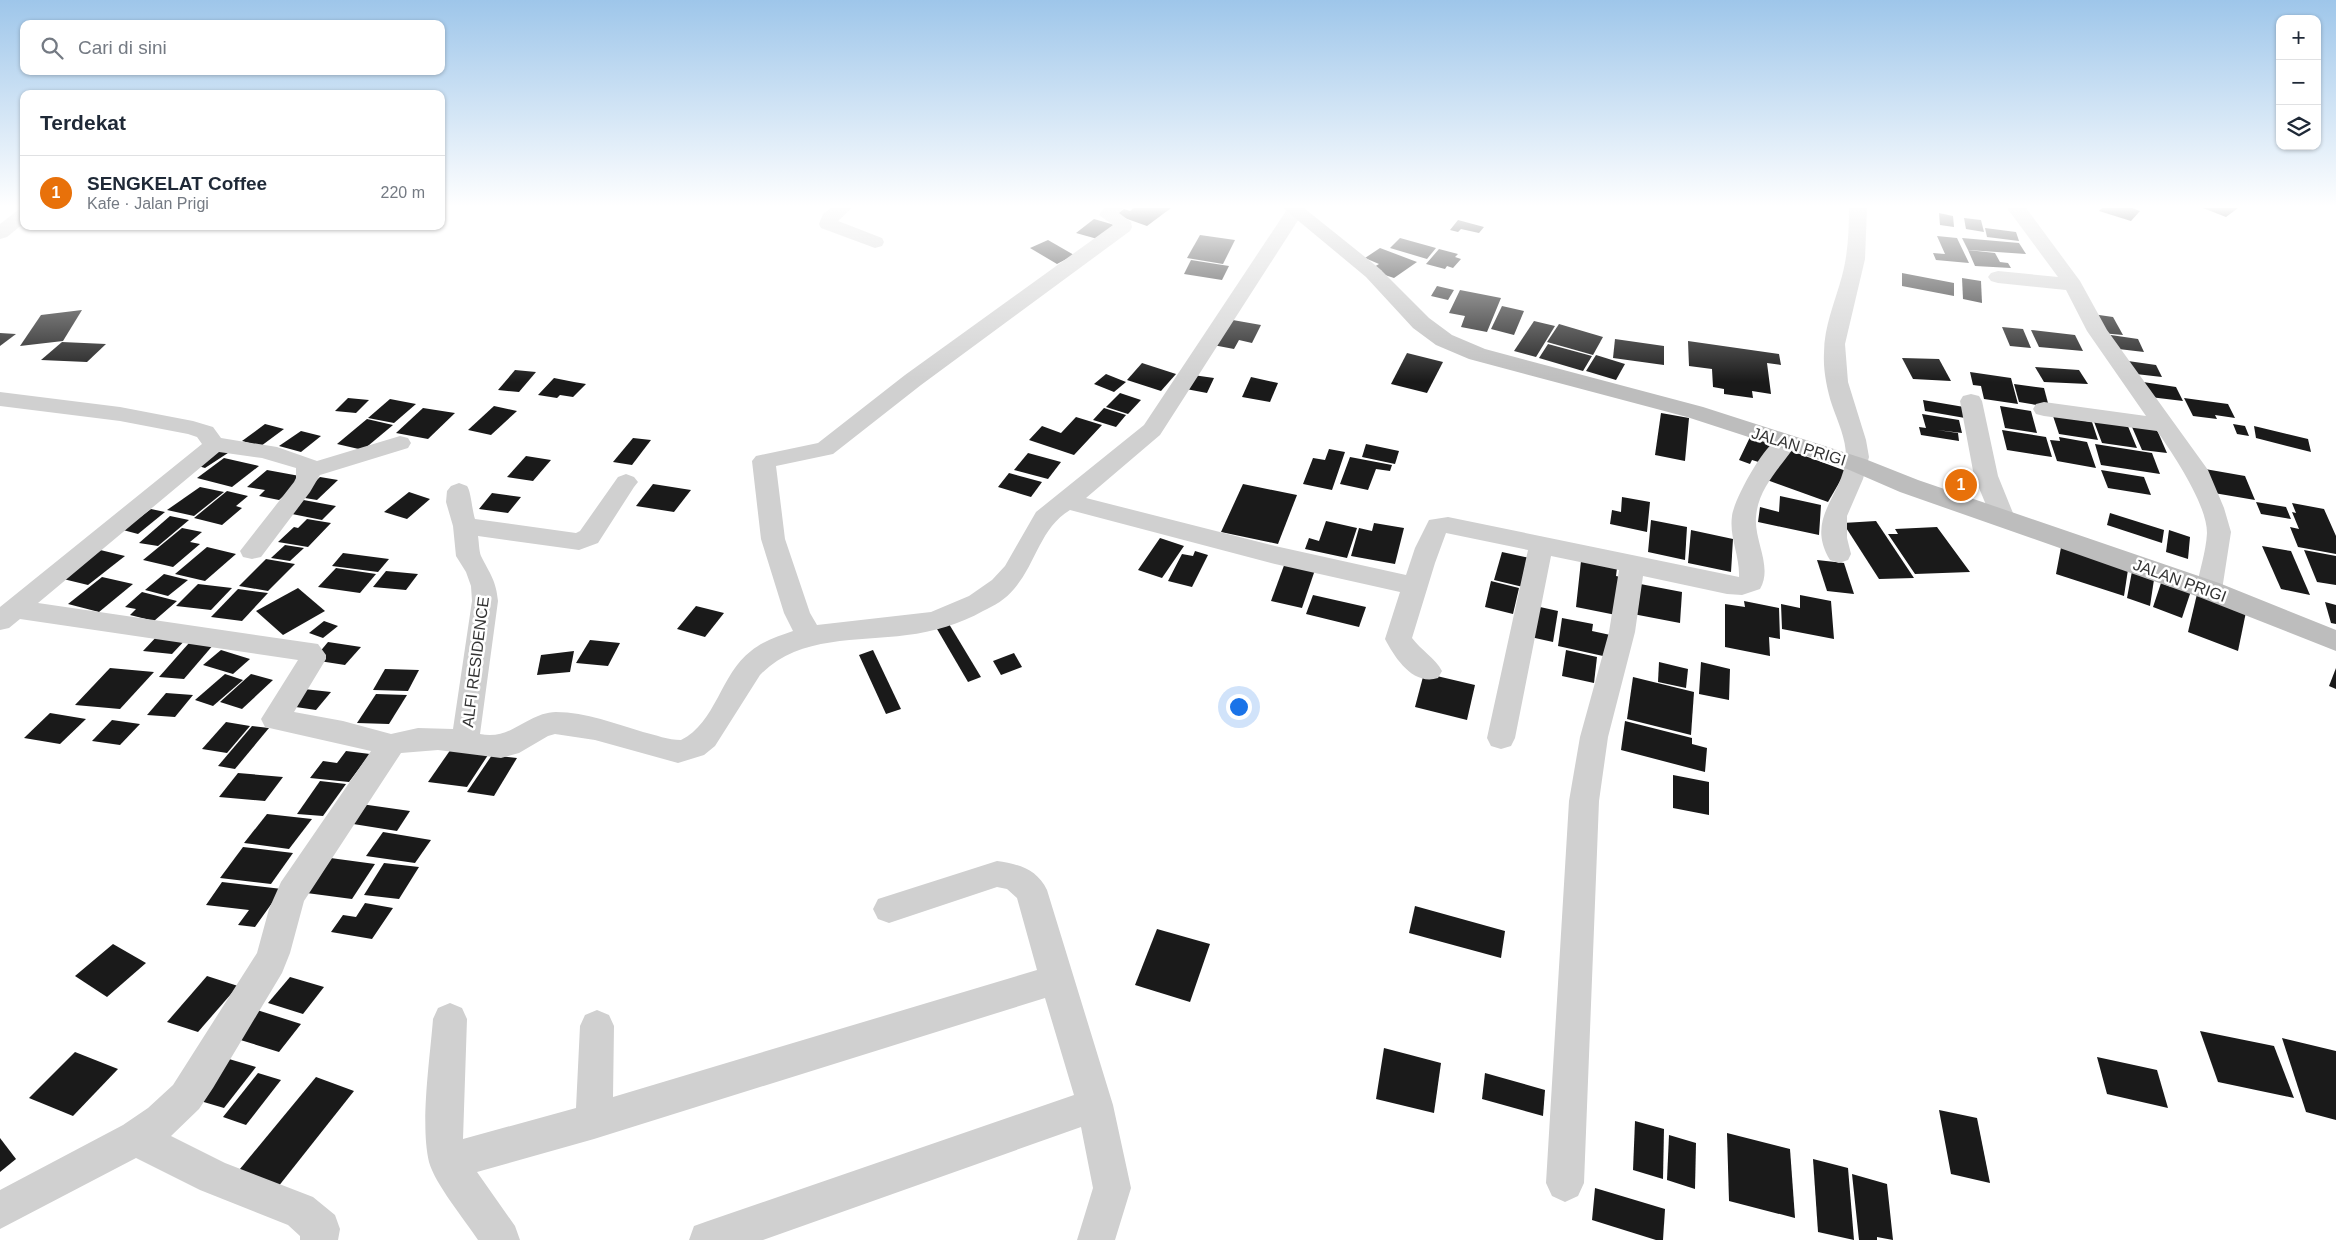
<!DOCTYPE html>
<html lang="id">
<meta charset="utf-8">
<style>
body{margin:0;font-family:Helvetica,sans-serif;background:#f2f2f3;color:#1f2937}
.controls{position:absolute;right:15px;top:15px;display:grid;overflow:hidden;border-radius:10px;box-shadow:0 1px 4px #0004}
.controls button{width:45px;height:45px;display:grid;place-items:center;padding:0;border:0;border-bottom:1px solid #e0e1e3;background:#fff;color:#1f2937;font:25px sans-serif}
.you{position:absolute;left:1238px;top:706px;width:18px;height:18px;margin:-12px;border:4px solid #fff;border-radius:50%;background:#1a73e8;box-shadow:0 0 0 8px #1a73e833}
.badge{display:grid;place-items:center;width:32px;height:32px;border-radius:50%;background:#b45309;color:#fff;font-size:16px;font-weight:700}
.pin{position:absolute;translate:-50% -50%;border:2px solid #fff;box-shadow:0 1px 5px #0006}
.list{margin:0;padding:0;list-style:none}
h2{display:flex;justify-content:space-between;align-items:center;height:65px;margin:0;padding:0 20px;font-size:21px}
h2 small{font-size:16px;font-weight:400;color:#747a83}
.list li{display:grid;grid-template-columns:32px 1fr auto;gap:15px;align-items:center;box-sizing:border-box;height:75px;padding:0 20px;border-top:1px solid #e0e1e3}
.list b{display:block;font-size:19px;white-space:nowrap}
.list p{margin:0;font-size:16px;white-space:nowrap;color:#747a83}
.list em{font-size:16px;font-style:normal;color:#747a83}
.icon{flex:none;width:28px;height:28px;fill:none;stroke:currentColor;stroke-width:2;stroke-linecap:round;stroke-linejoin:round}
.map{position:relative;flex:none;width:2336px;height:1240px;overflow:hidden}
.search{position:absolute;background:#fff;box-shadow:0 1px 4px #0004;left:20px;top:20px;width:425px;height:55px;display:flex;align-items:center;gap:12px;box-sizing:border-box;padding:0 18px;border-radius:10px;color:#747a83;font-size:19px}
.panel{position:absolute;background:#fff;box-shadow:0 1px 4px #0004;left:20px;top:90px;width:425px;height:140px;border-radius:10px}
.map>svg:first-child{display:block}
.building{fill:#1a1a1a}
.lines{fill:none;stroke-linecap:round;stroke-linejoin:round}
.street{fill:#d0d0d0;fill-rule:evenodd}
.secondary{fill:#bdbdbd;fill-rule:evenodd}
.labels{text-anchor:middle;stroke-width:5;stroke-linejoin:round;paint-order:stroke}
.street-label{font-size:16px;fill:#333;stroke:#fff}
</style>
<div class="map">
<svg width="2336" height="1240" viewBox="0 0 2336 1240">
<rect width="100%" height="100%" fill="#fff"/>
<!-- building -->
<g class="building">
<path d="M1134,208H1171L1147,226L1116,215L1124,209L1130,211Z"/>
<path d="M2102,208H2132L2140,211L2131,221L2099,211Z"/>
<path d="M2203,208H2238L2226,217Z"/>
<path d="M1939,213L1953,216L1954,227L1940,225Z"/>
<path d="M1964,218L1981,220L1984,232L1966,229Z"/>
<path d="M1094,219L1118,226L1101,240L1076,233Z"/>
<path d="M1458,220L1484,227L1479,233L1461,229L1458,232L1450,230Z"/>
<path d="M1985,228L2016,232L2019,241L1987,237Z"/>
<path d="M1200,235L1235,240L1223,264L1187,258Z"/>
<path d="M1937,236L1957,238L1969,263L1936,260L1933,253L1945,254Z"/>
<path d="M1400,238L1436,248L1427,259L1390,248Z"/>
<path d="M1962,238L2019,243L2026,254L1968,250Z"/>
<path d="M1048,240L1074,255L1057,264L1030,248Z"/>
<path d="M1380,248L1417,262L1394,278L1379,273L1382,271L1374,267L1379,264L1365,258Z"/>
<path d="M1439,249L1458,254L1455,257L1461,259L1453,268L1447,266L1445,269L1426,264Z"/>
<path d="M1968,250L1995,253L2000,262L2008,263L2011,268L1975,266Z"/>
<path d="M1191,260L1229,266L1222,280L1184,274Z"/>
<path d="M1902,273L1954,283V296L1902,286Z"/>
<path d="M1962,278L1981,281L1982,303L1963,299Z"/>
<path d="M1437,286L1454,290L1448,300L1431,296Z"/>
<path d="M1460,290L1501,298L1487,332L1461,327L1465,316L1449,313Z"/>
<path d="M1502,306L1524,311L1514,335L1491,329Z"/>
<path d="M82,310L63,341L20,346L41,315Z"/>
<path d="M2092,314L2113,317L2123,335L2101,333Z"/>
<path d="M1227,319L1261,325L1252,343L1239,340L1234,349L1213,345Z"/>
<path d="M1534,321L1555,326L1536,357L1514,351Z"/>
<path d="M1559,324L1603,337L1593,355L1547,342Z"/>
<path d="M2002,327L2023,329L2031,348L2010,346Z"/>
<path d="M2031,330L2075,335L2083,351L2039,347Z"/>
<path d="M0,333L16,334L0,346Z"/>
<path d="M2104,334L2138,339L2144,352L2110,348Z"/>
<path d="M1615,339L1664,346V365L1613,358Z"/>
<path d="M1688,341L1779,354L1781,365L1767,363L1771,394L1752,391L1753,398L1724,394V389L1713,387L1712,369L1689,366Z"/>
<path d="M62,342L106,344L87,362L41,360Z"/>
<path d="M1548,344L1592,356L1583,371L1539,358Z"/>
<path d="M1407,353L1443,362L1427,393L1391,384Z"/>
<path d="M1596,355L1625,364L1616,380L1586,371Z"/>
<path d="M1902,358L1939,359L1951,381L1913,379Z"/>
<path d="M2121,360L2156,365L2162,377L2127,373Z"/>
<path d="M1142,363L1176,374L1161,391L1127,380Z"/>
<path d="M2035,367L2079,370L2088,384L2044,382Z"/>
<path d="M515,370L536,372L519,392L498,390Z"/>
<path d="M1970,372L2011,378L2018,404L1984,399L1981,386L1973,385Z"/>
<path d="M1106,374L1126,382L1114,392L1094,384Z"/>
<path d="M1193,375L1214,378L1207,393L1186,389Z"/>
<path d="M1251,377L1278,383L1270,402L1242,397Z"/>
<path d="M554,378L574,382L586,384L573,397L560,395L557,398L538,395Z"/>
<path d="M2143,382L2176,387L2183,401L2150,397Z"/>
<path d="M2014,384L2044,388L2049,407L2019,402Z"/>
<path d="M1120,393L1141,400L1128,414L1106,407Z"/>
<path d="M348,398L369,400L356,413L335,411Z"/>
<path d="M2184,398L2228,404L2235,418L2215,415L2217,419L2193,416Z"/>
<path d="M390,399L416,404L394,423L368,418Z"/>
<path d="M1923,400L1964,407L1965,418L1925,411Z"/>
<path d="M494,406L517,411L491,435L468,430Z"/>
<path d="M2000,406L2031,411L2037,433L2005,428Z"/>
<path d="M423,408L455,413L428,439L396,433Z"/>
<path d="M1104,408L1126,415L1116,427L1093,420Z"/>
<path d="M1661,413L1689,418L1685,461L1655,455Z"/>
<path d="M1922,414L1959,420L1962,433L1937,430L1958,433L1959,441L1921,435L1919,427L1926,428Z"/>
<path d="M2053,416L2092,422L2098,440L2059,434Z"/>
<path d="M1076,417L1102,425L1074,455L1029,440L1042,426L1061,433Z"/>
<path d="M367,419L393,425L363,450L337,444Z"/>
<path d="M2093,419L2127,424L2137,448L2102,443Z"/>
<path d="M265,424L284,429L261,446L242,441Z"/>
<path d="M2233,424L2245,426L2249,436L2237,434Z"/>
<path d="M2254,426L2308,439L2311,452L2256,438Z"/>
<path d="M2132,427L2157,430L2167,453L2142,450Z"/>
<path d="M2002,430L2046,437L2052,457L2007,450Z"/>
<path d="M301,431L321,436L301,452L279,446Z"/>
<path d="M1751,435L1775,443L1765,464L1752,460L1750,464L1739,460Z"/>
<path d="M2059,437L2087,442L2096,468L2057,461L2050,440L2060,441Z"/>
<path d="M633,438L651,440L632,465L613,462Z"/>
<path d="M1366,444L1399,451L1395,464L1362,457Z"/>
<path d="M2095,444L2152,453L2160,474L2101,465Z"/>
<path d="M220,447L231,451L205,468L195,465Z"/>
<path d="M1329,449L1345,452L1332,490L1303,484L1313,458L1325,460Z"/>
<path d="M1786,449L1846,471L1828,502L1767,480Z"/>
<path d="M1028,453L1061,462L1048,479L1014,470Z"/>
<path d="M526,456L551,460L533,481L507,477Z"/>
<path d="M1350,457L1392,465L1390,471L1376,469L1368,490L1340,484Z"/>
<path d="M224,458L259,466L232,487L197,478Z"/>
<path d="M2205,469L2245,476L2255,500L2214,493Z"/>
<path d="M267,470L305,477L279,500L259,496L265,490L247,487Z"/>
<path d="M2101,470L2144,477L2151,495L2108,488Z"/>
<path d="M1009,473L1042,482L1031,497L998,487Z"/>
<path d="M320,477L338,480L317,500L299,497Z"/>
<path d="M653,484L691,490L674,512L636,506Z"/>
<path d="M1243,484L1297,495L1278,544L1221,532Z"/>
<path d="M200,487L224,492L194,516L167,510Z"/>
<path d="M227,491L248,496L236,506L242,508L222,525L194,518Z"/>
<path d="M409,492L430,499L407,519L384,512Z"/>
<path d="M492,493L521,497L508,513L479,509Z"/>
<path d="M1780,496L1821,505L1819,535L1758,522L1760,507L1779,512Z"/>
<path d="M1622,497L1650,502L1647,532L1610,524L1612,510L1621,512Z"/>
<path d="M298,499L336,506L322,520L287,513Z"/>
<path d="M2256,502L2286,507L2291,519L2261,514Z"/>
<path d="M2292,503L2324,509L2336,536V554L2298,547L2290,527L2299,529L2292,512L2296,513Z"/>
<path d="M151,509L165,512L138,534L123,530Z"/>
<path d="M2110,513L2164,530L2162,543L2107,525Z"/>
<path d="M170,516L189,520L158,546L139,543Z"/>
<path d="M307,519L331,523L308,547L278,542L294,527L298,528Z"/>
<path d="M1651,520L1687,527L1685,560L1648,552Z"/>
<path d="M1326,521L1357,528L1347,558L1305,549L1309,538L1319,541Z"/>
<path d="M1876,521L1914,578L1879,579L1843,523Z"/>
<path d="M1374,523L1404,528L1395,564L1351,556L1359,528L1372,531Z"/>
<path d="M1937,527L1970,572L1915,574L1888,534H1898L1895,529Z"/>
<path d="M182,528L202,532L190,542L200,544L173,567L143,560Z"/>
<path d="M1691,530L1733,539L1731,572L1688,563Z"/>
<path d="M2169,530L2190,537L2188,559L2166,552Z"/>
<path d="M1160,538L1184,546L1162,578L1138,570Z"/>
<path d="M2062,542L2129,563L2124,596L2056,574Z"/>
<path d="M285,545L304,548L290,561L271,558Z"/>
<path d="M2262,546L2291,551L2310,595L2281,589Z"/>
<path d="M207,547L236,554L205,581L175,574Z"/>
<path d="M92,548L125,556L88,585L55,577Z"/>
<path d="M2304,550L2336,556V585L2317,582Z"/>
<path d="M1195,551L1208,555L1192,587L1168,581L1182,554L1193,556Z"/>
<path d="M1502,552L1534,559L1527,588L1494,580Z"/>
<path d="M343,553L389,559L378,572L332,566Z"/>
<path d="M266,559L295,564L268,591L239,586Z"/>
<path d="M1286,560L1316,567L1302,608L1271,601Z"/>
<path d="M1817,560L1844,563L1854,594L1827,591Z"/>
<path d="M1581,561L1617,568L1616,576L1625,578L1621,616L1576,607Z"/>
<path d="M2133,566L2155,573L2150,606L2127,598Z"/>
<path d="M336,568L376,574L360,593L318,587Z"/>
<path d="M386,571L418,574L406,590L373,587Z"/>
<path d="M164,574L188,580L168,596L145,590Z"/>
<path d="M102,577L133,584L99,612L68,604Z"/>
<path d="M2174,578L2193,585L2182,618L2153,607L2161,583L2171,587Z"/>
<path d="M1491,581L1519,588L1513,614L1485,607Z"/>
<path d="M1635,583L1682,592L1680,623L1633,614Z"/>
<path d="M198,584L232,588L211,610L176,606Z"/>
<path d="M298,588L325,611L283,635L256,611Z"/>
<path d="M238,589L268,593L242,621L211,617Z"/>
<path d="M142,592L177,601L154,621L130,615L136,609L125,607Z"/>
<path d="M2197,594L2246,612L2238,651L2188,632Z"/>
<path d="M1313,595L1366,607L1359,627L1306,614Z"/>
<path d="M1800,595L1831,601L1834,639L1782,629L1781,604L1800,608Z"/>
<path d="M1744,601L1779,608L1780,639L1769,637L1770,656L1725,647V604L1745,607Z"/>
<path d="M2325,602L2336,605V624L2331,623Z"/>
<path d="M1531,605L1558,611L1553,642L1526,636Z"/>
<path d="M696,606L724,613L705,637L677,629Z"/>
<path d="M1562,618L1593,624L1592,631L1615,636L1612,658L1558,646Z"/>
<path d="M324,621L338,626L323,638L309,633Z"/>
<path d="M949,624L981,677L968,682L937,629Z"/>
<path d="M160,633L188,637L172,654L143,651Z"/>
<path d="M590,640L620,643L608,666L576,663Z"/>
<path d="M328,642L361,647L345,665L313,660Z"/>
<path d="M189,643L214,644L184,679L159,677Z"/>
<path d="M221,650L250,659L233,674L203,665Z"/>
<path d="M873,650L901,709L886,714L859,655Z"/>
<path d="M1566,650L1597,657L1594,683L1562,676Z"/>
<path d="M574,651L570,672L537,675L541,655Z"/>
<path d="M1014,653L1022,667L1001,675L993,661Z"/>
<path d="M1659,662L1688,669L1686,688L1658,682Z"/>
<path d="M1701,662L1730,669L1729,700L1699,694Z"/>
<path d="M110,668L154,672L120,709L75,705Z"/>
<path d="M2336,668V689L2329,686Z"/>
<path d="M385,669L419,670L408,691L373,690Z"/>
<path d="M1424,673L1475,685L1467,720L1415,707Z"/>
<path d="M225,674L243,680L213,706L195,700Z"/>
<path d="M251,674L273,680L242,709L220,702Z"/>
<path d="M1633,677L1694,692L1691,735L1627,719Z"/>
<path d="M304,689L331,692L316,710L289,706Z"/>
<path d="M166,693L193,695L175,717L147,715Z"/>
<path d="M376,694L407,695L389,724L357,723Z"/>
<path d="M50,713L86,719L60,744L24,738Z"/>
<path d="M112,720L140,724L120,745L92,741Z"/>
<path d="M1625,721L1692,738V744L1707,748L1705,772L1621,750Z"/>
<path d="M226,722L250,726L227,753L202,749Z"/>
<path d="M252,726L269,728L235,769L218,766Z"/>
<path d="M451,749L488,755L467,787L428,782Z"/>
<path d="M346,751L370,754L349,782L310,778L323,761L337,763Z"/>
<path d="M492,755L517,758L494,796L467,792Z"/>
<path d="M238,773L283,777L265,801L219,797Z"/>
<path d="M1673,775L1709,782V815L1673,808Z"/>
<path d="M320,781L346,784L323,816L297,814Z"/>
<path d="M361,804L410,811L397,831L347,823Z"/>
<path d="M267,814L312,819L289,849L244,843Z"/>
<path d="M383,832L431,840L415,863L366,856Z"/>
<path d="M243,847L293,853L271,884L220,878Z"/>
<path d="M323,857L375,864L352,899L299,892Z"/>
<path d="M384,863L419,867L399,899L364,895Z"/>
<path d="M222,882L282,889L255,927L238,925L249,910L206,905Z"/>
<path d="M365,903L393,908L372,939L331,932L343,915L356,917Z"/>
<path d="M1415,906L1505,931L1501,958L1409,933Z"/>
<path d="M1157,929L1210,944L1190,1002L1135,985Z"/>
<path d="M113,944L146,963L107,997L75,976Z"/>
<path d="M207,976L238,986L198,1032L167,1022Z"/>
<path d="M290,977L324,987L303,1014L268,1003Z"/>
<path d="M257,1010L301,1024L279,1052L234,1038Z"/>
<path d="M2200,1031L2274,1046L2294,1098L2218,1082Z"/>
<path d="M2282,1038L2336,1051V1120L2306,1112Z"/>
<path d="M1384,1048L1441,1063L1434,1113L1376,1099Z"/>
<path d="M75,1052L118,1069L73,1116L29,1098Z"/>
<path d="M2097,1057L2157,1070L2168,1108L2107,1094Z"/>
<path d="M229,1059L256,1067L224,1108L197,1100Z"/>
<path d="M258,1073L281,1080L246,1125L223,1117Z"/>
<path d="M1485,1073L1545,1090L1543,1116L1482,1099Z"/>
<path d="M316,1077L354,1091L274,1192L235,1175Z"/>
<path d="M1939,1110L1977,1118L1990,1183L1951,1174Z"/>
<path d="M1635,1121L1664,1129L1663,1179L1633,1170Z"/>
<path d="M1727,1133L1790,1149L1795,1218L1729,1201Z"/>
<path d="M1669,1135L1696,1143L1695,1189L1667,1180Z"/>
<path d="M0,1138L16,1159L0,1172Z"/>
<path d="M1813,1159L1848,1168L1854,1240L1818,1232Z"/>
<path d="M1852,1174L1887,1184L1893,1240L1877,1237V1240H1859Z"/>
<path d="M1595,1188L1665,1209L1663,1240H1656L1592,1220Z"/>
</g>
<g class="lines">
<!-- street -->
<g class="street">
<path d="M831,208H852L838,221L882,238L884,242L882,246L875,248L821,228L819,224L823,214Z"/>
<path d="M1104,208H1123L1119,213L1131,222L1132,227L1130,231L921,385L833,454L776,466L785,539L810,613L817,625L931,612L969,596L992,580L1005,566L1036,512L1144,425L1288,208H1302L1304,211L1160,435L1086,498L1275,546L1406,575L1415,548L1429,520L1448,517L1739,577C1740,556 1729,537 1732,516C1734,499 1764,445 1779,438C1784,435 1789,437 1794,438L1797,443C1782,466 1758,487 1756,517C1754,541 1773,567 1760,589L1742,595L1727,594L1643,576L1635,632L1608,737L1599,801L1584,1183L1578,1196L1565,1202L1552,1196L1546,1183L1569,801L1580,737L1609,632L1619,570L1551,556L1515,738L1511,746L1501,749L1491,746L1487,738L1528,550L1446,533L1435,563L1412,638C1421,650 1435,658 1442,671L1438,678C1413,686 1395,658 1385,639L1400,592L1275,564L1070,510C1040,528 1036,564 1014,589C1006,599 994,606 983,611C960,624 933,632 907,635C856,642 799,635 760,675L715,746L704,755L678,763L595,740L555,734L548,736L519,753L501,758L438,750L401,753L304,901L290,953L282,973L213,1088L199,1109L171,1136L225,1163L313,1197L335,1215L340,1229L338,1240H300V1236L288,1225L200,1190L136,1158L0,1229V1190L123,1125L148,1108L173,1085L257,953L269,909L281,882L371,751L265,727L261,719L298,660L20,619L9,628L0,630V607L202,444L197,437L188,434L120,421L0,406V392L120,407L193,421L213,427L221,438L277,447L317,461L400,436L408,438L411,443L408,448L320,475L310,492L261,557L252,559L243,557L240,551L294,482L296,478V468L262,458L219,452L38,603L318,644L326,655V659L294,712L343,721L391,734L418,728L453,729L472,601L471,586L466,572L456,556L453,526L446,502L447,491L451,486L459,483L467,486C471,491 472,510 475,519L576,533L580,531L618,477L626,474L634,477L638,482L634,487L598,543L579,550L478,536C479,542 479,551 481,556C490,574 496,580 498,601L480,734C511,741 526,713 556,712C586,712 616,724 643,732C656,735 668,740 681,740C716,723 721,673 751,651C763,641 779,636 793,631L784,613L761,539L752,461L756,456L818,443L905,375L1113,225L1099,215Z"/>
<path d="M1849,208H1867L1865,259L1845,344L1848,382L1866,440L1869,457L1863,479L1847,516V538L1851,554L1848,560L1839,563L1830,560C1804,517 1844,496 1846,456C1846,439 1838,422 1832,405C1827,389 1823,370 1824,353C1824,326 1835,302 1842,276C1848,254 1849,231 1849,208Z"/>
<path d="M2007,208H2026L2080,281L2107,330L2208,470L2224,508L2231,532L2222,590L2218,596L2209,599L2200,596L2196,590C2199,572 2206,552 2207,533C2207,504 2173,454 2157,431L2044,416L2036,414L2033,409L2036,404L2044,402L2146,416L2087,331L2066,290L1998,283L1991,281L1988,277L1991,273L1998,271L2058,277Z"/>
<path d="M24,209V223L7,237L0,239V224L18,210Z"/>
<path d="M1971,394L1979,396L1982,401L1998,476L2015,518L2012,524L2003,526L1994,524L1974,476L1960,401L1963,396Z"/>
<path d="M997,861C1018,864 1037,869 1047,890L1113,1105L1131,1188L1115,1240H1077L1093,1188L1081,1127L763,1240H689L694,1226L708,1221L1074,1095L1045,998L594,1139L477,1172L515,1226L520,1240H478C465,1220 435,1184 429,1162C420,1124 430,1059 433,1019L438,1008L450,1003L462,1008L467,1019L463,1139L576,1108L580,1026L585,1015L597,1010L609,1015L614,1026L613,1097L1037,970L1017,898L1007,889L997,887L889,923L878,919L873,909L878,899Z"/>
</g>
<!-- secondary -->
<path class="secondary" d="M1283,208H1304L1380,269L1429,318L1452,335L1485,349L1703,407L1865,459L1918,480L2219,583L2336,630V651L2199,597L1900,492L1847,469L1687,417L1469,359L1436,345L1413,328L1366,277Z"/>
</g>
<!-- sky -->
<linearGradient id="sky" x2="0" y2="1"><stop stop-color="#9ec6ea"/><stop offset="0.54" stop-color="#fff"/><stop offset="1" stop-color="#fff" stop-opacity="0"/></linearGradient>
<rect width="2336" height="382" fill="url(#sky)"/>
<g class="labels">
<!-- street labels -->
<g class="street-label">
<text transform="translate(1799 446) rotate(17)" y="6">JALAN PRIGI</text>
<text transform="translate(2180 580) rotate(20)" y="6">JALAN PRIGI</text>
<text transform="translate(475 662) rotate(-83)" y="6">ALFI RESIDENCE</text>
</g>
</g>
</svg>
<div class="controls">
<button>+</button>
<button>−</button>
<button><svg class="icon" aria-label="layers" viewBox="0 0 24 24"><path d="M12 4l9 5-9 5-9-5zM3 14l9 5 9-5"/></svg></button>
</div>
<div class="you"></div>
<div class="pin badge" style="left:1961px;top:485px;background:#e8710a">1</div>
<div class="search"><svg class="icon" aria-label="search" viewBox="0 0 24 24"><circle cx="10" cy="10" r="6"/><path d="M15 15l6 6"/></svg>Cari di sini</div>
<section class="panel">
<h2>Terdekat<small></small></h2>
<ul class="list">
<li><span class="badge" style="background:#e8710a">1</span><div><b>SENGKELAT Coffee</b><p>Kafe · Jalan Prigi</p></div><em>220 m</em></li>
</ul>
</section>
</div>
